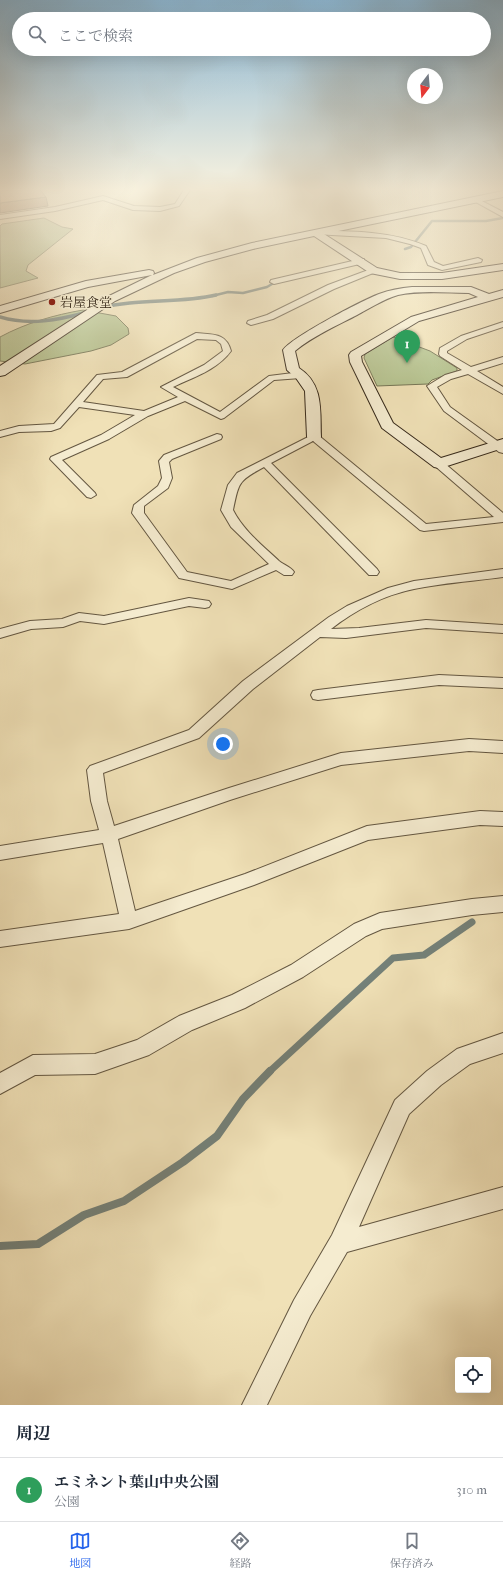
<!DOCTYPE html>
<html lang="ja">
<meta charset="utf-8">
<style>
body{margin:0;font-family:"IM FELL French Canon","Noto Serif JP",serif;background:#f6f6f7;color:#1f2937}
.controls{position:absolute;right:12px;bottom:12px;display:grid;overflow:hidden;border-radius:4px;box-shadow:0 4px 16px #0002}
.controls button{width:36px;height:36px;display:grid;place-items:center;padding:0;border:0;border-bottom:1px solid #e0e1e3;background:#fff;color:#1f2937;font:20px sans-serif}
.compass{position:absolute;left:407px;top:68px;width:36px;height:36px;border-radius:50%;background:#fff;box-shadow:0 4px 16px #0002;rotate:196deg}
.you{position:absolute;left:223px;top:744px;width:14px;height:14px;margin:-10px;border:3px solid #fff;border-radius:50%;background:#1a73e8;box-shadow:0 0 0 6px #1a73e833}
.badge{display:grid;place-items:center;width:26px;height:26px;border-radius:50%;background:#2563eb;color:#fff;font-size:13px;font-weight:700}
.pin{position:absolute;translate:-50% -33px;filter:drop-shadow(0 1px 2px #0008)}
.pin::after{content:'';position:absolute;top:21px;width:14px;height:12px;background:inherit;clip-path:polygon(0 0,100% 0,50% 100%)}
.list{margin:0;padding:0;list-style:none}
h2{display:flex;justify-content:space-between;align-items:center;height:52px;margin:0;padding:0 16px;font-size:17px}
h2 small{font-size:13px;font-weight:400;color:#747a83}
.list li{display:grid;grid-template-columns:26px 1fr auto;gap:12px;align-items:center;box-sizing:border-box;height:64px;padding:0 16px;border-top:1px solid #e0e1e3}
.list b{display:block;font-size:15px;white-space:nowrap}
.list p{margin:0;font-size:13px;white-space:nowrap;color:#747a83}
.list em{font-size:13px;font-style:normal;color:#747a83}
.icon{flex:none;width:22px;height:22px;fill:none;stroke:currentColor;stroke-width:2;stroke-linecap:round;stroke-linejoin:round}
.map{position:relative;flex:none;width:503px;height:1405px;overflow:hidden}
.search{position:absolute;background:#fff;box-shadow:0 4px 16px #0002;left:12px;right:12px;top:12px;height:44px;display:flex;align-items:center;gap:10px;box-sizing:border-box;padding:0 14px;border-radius:22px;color:#747a83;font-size:15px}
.sheet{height:116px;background:#fff}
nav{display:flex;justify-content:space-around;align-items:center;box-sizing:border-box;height:56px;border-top:1px solid #e0e1e3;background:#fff;font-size:11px;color:#747a83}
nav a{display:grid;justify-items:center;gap:2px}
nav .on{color:#2563eb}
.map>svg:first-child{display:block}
.green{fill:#b6c390;stroke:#767655}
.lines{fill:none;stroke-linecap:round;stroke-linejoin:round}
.stream-far3{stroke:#748179;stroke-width:2.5}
.stream-far2{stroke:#748179;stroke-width:3.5}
.stream-far1{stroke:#748179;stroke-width:7}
.stream{stroke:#748179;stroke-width:8}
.street-casing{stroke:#645741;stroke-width:2}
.secondary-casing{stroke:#36291a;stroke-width:2}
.street{fill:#f5ecd0;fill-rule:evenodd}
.secondary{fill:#f5ecd0;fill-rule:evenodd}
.shaded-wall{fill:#957154;stroke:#36291a}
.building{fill:#d5a178;stroke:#36291a}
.poi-dot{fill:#8f2418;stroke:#f5ecd0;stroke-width:1.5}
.labels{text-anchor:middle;stroke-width:3.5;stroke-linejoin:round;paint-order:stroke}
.far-poi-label{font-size:13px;fill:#36291a;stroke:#f5ecd0;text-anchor:start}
</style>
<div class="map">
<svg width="503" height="1405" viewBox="0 0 503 1405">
<rect width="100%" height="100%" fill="#f0e1b7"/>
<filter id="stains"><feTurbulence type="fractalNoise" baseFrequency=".005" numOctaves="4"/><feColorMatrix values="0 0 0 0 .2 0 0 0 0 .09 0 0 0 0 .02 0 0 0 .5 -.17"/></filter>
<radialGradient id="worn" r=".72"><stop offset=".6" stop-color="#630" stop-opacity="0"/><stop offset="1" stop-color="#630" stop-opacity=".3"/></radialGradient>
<!-- green -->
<g class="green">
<path d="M44,218L62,227L73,229L28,265L26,271L38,278L0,288V226L2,224Z"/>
<path d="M83,310L116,316L128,328L129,334L111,345L91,351L25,364L0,361V337C26,323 54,315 83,310Z"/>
<path d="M393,337L430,351L457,368V371L432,380L428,384L377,386L364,358L365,354Z"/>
</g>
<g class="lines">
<!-- stream-far3 -->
<g class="stream-far3">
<path d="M405,249L411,247L432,221H486L503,218"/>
<path d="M212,296L228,292L243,293L267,287L272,284"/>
</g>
<!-- stream-far2 -->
<g class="stream-far2">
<path d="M100,308C138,298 178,304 216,295"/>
<path d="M0,317C30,326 58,320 88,312"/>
</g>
<!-- stream-far1 -->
<path class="stream-far1" d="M269,1072L393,958L424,955L472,922"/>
<!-- stream -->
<path class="stream" d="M0,1246L38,1244L84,1215L124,1201L183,1162L217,1136L243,1099L270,1071"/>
<!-- street casing -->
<g class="street-casing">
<g id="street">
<path d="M184,190H190L179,206L160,211L133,210L103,200L55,211L0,219V215L55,207L103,196L134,206L160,207L175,204Z"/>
<path d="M476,198L503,212V217L474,201V199Z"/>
<path d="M316,231C353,231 391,231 426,246L434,262L443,266L478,258L482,260L481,262L442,270L428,265L421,248L410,244L386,238L314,234L313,233Z"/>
<path d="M361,259H364V263L274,284L270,282L271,280Z"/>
<path d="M371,269H377L378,271L334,289L273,319L251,325L247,323L248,321L267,315L328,285Z"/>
<path d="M503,322V327L467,339L447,351V353L471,367L503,357V363L477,371L503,387V394L468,374L451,379L437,387L450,407L503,445V453L499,452L444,411L427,386L445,375L462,370L440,356L439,354L440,348L461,336Z"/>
<path d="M196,333C212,335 226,332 231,351C217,370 194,377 173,387L220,412L269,376L301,372L306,375L301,378L274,380L224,418L221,419L185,401L148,416L109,439L62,460L95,493L96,495L91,498L87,497L50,459L51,457L101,435L135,415L79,407L60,428L51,431L19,432L0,437V431L19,426L54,424L97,375L122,372ZM197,339L216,340L221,344L223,351L204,365L161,387L178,397L144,411L83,402L103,379L127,377Z"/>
<path d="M217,434L221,435L222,437L221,439L172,459L169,462L172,478L168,488L144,506V513L187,572L231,581L269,564L231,527L221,510L228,485L237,473L314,434L318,435L426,524L494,517L435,466L434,464L435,462H443L503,513V522L424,531L420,530L313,441L271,463L377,569L379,572L377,575H369L264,467C238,481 239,482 233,510C243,530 262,545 279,561C284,565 291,567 294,572L292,575H284L276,570L232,589L179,578L132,513L134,505L158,486L162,478L159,461L164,455Z"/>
<path d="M503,569V577C474,581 443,583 414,589C384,595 354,611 331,629L359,628L426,620L503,625V633L426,628L346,638L320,637L253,689L199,738L103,773L107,801L114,826L229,788L341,753L469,739L503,741V753L469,751L341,765L230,800L118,839L135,911L245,874L367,826L480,811L503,812V826L480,825L368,840L254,885L129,929L0,947V931L119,914L103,843L0,860V846L99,830L91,801L87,770L90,766L189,730L243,681L329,617L347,606L388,588L414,581Z"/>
<path d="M189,598L209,601L211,604L209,607L205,608L189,606L104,624L80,621L63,627L31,629L0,638V629L30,621L62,619L79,613L104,616Z"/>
<path d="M439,675L503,678V688L439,685L318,700L313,699L311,695L313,691L318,690Z"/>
<path d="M503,896V912L472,915L382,929L366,936L303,977L245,1008L192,1030L149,1055L95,1074L35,1075L0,1094V1073L33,1055L95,1054L137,1040L179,1016L232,995L291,965L354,924L380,913L472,899Z"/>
<path d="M503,1033V1053L470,1064L441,1085L409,1114L359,1227L503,1187V1209L347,1252L310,1316L267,1405H242L294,1300L332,1235L395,1100L427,1071L457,1049Z"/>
</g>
</g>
<!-- secondary casing -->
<g class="secondary-casing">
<g id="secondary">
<path d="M503,191V197L324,234L377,268L400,273H442L503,264V270L442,279H400L370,273L314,236L253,249L205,262L174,273L115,301L5,375L0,376V366L107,297L152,275L88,287L0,313V306L86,281L149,270L153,271L154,273L153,275L197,258L252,243Z"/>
<path d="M412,287H471L489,294L503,290V297L419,321L361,356L362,362L393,423L441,458L503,439V448L444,467L439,468L434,467L382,428L350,362L349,355L351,352L411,317L478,297L469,293C447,293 421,290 398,295C384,299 370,308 357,315C336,326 313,336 295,351L299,368C324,384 320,411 321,437L319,440L314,441L309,440L307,437L305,391L296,378L287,370L283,350C292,337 361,301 379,294C390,290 401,288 412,287Z"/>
</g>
</g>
<!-- street -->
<use href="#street" class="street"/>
<!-- secondary -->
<use href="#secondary" class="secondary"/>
</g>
<!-- shaded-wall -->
<path class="shaded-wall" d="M46,197L48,206L0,213V203Z"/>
<!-- building -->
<path class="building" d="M0,190H40L46,197L0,203Z"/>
<!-- sky -->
<linearGradient id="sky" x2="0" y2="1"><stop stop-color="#8ab7d5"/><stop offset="0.49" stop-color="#f8f2df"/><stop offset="1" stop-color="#f8f2df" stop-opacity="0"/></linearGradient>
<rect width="503" height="386" fill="url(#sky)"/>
<!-- markers -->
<circle class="poi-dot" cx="52" cy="302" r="4"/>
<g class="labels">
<!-- far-poi labels -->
<g class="far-poi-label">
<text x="60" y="307">岩屋食堂</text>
</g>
</g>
<rect width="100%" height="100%" filter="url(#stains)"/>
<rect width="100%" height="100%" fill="url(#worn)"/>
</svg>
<div class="controls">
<button><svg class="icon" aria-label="locate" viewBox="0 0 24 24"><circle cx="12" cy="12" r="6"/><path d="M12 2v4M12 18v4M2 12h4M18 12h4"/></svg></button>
</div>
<svg class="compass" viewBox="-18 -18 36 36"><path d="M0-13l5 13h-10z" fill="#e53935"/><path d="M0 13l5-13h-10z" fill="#747a83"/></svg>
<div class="you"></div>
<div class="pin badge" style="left:407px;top:363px;background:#2e9e5b">1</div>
<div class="search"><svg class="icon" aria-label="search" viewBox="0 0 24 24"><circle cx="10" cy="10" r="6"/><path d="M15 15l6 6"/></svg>ここで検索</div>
</div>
<section class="sheet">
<h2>周辺<small></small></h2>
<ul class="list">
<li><span class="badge" style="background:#2e9e5b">1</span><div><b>エミネント葉山中央公園</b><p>公園</p></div><em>310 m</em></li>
</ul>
</section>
<nav>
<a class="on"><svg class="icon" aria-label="map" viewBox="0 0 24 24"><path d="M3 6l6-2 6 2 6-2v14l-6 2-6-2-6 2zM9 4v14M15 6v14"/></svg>地図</a>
<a><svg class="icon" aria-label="directions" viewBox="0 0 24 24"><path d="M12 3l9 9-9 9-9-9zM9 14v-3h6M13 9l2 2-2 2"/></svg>経路</a>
<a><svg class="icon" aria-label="saved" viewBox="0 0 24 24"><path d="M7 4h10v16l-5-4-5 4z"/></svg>保存済み</a>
</nav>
